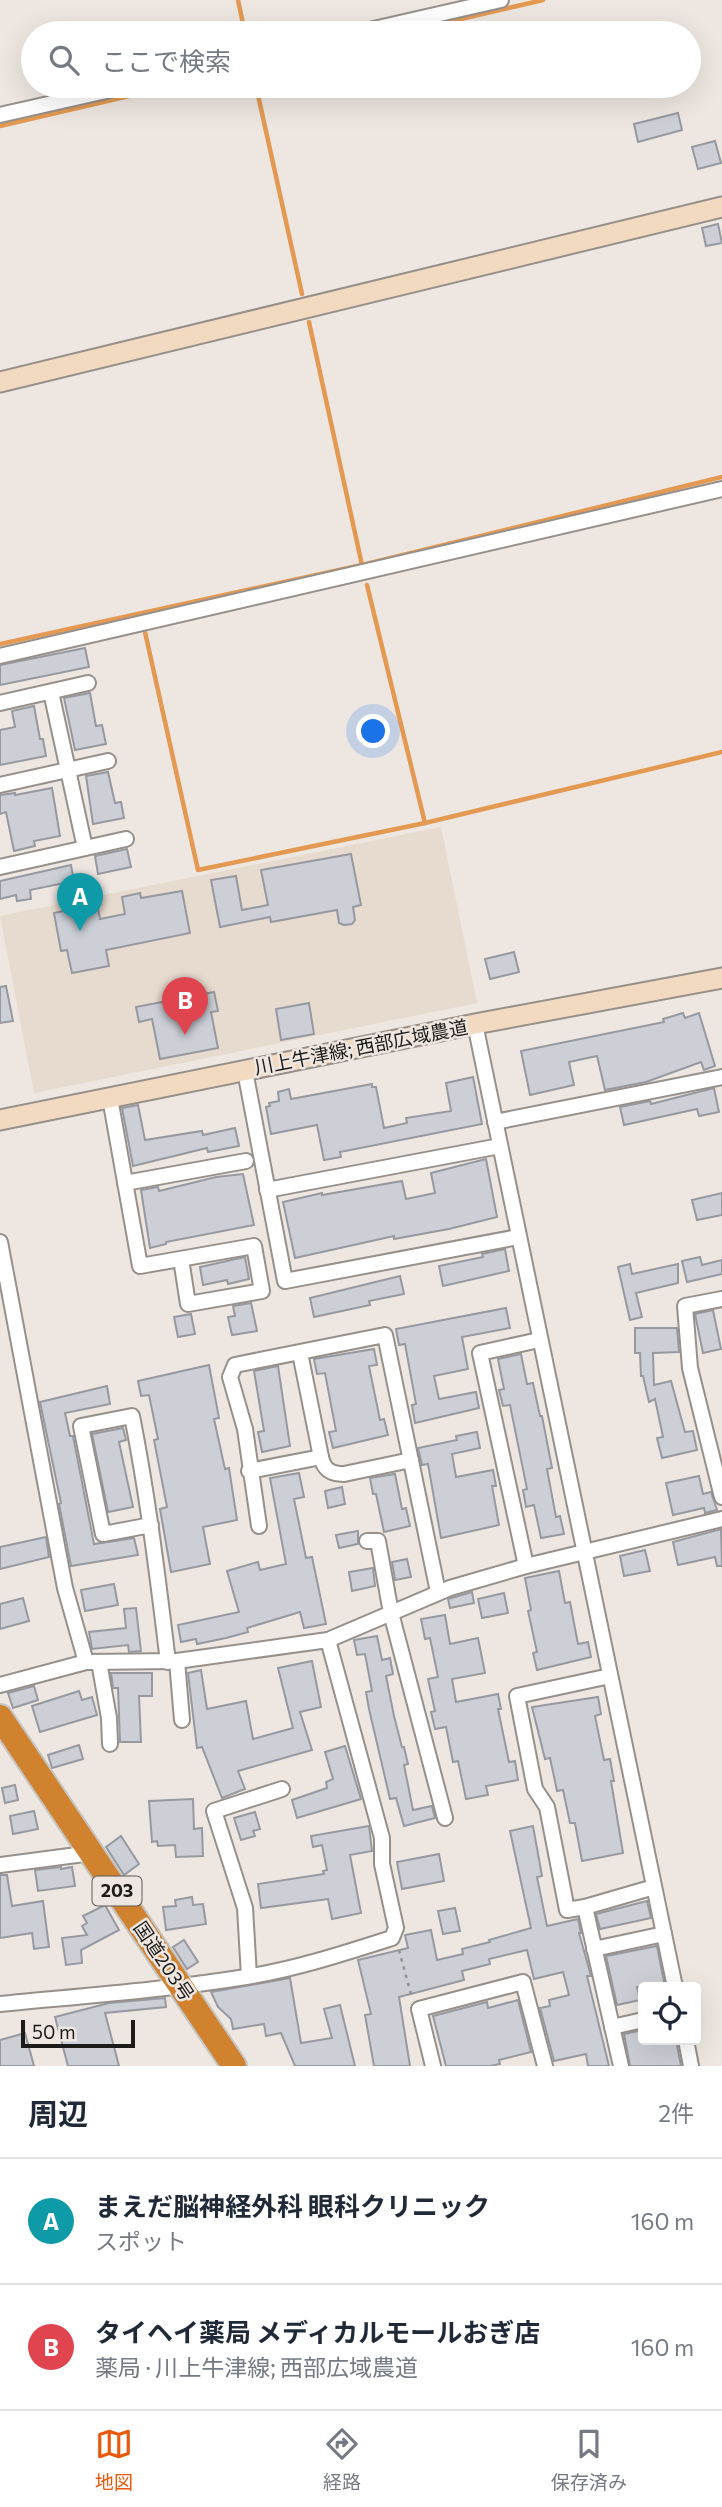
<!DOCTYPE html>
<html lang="ja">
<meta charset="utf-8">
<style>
body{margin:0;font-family:Commissioner,"Noto Sans JP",sans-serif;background:#f2f2f3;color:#1f2937}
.controls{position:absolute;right:21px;bottom:21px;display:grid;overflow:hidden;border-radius:7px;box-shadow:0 7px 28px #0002}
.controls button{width:63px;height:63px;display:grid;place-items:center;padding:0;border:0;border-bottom:2px solid #e0e1e3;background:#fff;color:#1f2937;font:35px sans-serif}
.scale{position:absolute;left:21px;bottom:18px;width:114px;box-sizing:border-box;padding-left:7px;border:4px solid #1d1b18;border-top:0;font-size:19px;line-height:24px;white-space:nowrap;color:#1d1b18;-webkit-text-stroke:5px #eee7e1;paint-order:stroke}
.you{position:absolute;left:374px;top:732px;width:24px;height:24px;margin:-18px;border:5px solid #fff;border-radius:50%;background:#1a73e8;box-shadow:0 0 0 10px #1a73e833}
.badge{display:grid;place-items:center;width:46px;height:46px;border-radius:50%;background:#ea580c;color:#fff;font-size:23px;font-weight:700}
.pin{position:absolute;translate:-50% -58px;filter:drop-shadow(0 2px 4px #0008)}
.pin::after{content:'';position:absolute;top:37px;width:24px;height:21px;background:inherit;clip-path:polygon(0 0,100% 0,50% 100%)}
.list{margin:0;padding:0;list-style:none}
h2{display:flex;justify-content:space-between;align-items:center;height:91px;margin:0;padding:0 28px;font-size:30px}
h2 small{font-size:23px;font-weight:400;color:#747a83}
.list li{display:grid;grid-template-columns:46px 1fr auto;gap:21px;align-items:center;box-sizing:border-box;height:126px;padding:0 28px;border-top:2px solid #e0e1e3}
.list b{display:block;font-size:26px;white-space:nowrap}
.list p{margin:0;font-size:23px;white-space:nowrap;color:#747a83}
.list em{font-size:23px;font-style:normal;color:#747a83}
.icon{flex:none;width:38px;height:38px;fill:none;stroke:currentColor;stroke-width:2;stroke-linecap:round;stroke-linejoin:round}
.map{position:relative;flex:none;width:722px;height:2066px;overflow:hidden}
.search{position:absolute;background:#fff;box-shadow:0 7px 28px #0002;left:21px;right:21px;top:21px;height:77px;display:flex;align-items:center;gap:18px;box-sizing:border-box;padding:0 24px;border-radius:38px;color:#747a83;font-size:26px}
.sheet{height:343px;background:#fff}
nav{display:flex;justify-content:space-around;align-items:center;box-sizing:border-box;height:98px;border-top:2px solid #e0e1e3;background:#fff;font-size:19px;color:#747a83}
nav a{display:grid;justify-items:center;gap:4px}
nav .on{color:#ea580c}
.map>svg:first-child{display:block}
.built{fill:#e7dace}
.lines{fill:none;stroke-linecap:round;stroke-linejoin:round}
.stream{stroke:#e39952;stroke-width:4.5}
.building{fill:#cdcfd7;stroke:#9799a1;stroke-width:2}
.street-casing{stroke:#97908a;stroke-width:18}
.secondary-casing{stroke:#97908a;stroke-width:23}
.highway-casing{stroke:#c4c4c3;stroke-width:28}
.path{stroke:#96918c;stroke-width:2.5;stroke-dasharray:3.5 5;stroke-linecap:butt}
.street{stroke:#fff;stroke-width:14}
.secondary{stroke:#f1dac0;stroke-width:19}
.highway{stroke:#d1822e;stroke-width:24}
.labels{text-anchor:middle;stroke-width:5;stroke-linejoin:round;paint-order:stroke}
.shield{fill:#eee7e1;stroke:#5c5854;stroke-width:2}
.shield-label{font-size:18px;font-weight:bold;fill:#1d1b18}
.street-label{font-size:19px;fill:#1d1b18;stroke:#eee7e1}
</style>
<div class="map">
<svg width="722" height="2066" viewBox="0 0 722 2066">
<rect width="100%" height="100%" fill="#eee7e1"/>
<!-- built -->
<path class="built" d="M441,827L477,1003L34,1093L0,916Z"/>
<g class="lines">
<!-- stream -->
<g class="stream">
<path d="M238,0L245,33"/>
<path d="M400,33L543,0"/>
<path d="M256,86L302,294"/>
<path d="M0,126L172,86"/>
<path d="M309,322L362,565"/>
<path d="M367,585L425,823"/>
<path d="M145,632L198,870L425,823L722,752"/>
<path d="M0,644L362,565L722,477"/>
</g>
</g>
<!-- building -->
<g class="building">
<path d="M678,113L682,130L638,142L634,124Z"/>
<path d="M715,141L721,163L698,169L692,147Z"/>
<path d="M718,224L722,243L706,246L702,228Z"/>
<path d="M85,648L89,667L0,685V665Z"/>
<path d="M90,693L96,726L102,725L106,744L75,750L64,698Z"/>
<path d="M34,706L40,739H43L46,756L0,765V730L15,727L12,711Z"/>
<path d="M108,772L115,803L121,802L124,818L93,824L86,776Z"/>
<path d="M52,788L60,836L34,841L35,846L14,851L6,812L0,814V795L15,793V795Z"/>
<path d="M127,849L131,867L98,874L95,856Z"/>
<path d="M351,854L361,905L353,907L355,920L352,924L344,925L339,923L337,910L271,922L270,917L220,927L211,880L236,876L242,910L268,905L261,870Z"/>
<path d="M71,865L74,881L30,890L31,899L17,901L16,895L0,899V881Z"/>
<path d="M182,891L190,933L106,950L109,966L72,973L67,950L61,951L54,913L97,904L100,919L125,914L122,897L140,893L141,898Z"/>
<path d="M514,952L519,972L490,979L485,959Z"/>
<path d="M6,986L13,1021L0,1023V987Z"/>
<path d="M214,992L218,1011L211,1012L218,1048L160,1059L152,1019L139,1022L136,1007Z"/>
<path d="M309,1003L314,1034L281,1040L276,1009Z"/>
<path d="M683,1013L685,1018L699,1013L715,1066L704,1070L701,1062L646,1082L605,1090L597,1056L569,1062L574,1085L530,1095L521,1051L664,1022L663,1019Z"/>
<path d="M473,1077L482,1124L340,1152L341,1157L324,1160L317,1125L271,1134L266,1107L270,1106L269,1103L279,1101L278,1092L289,1089L291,1099L372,1084V1087H376L384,1128L407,1123L406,1118L451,1111L446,1083Z"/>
<path d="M714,1088L719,1112L699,1116L697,1109L624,1125L620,1107L650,1101L651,1104Z"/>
<path d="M138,1105L145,1140L202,1131L203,1135L235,1128L239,1146L208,1152L207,1148L133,1166L122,1108Z"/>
<path d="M486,1159L497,1217L449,1229L394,1239V1236L295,1258L283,1202L322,1193V1195L402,1181L406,1199L435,1193L431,1173Z"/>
<path d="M243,1174L254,1225L166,1242V1244L150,1248L141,1190L158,1187L159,1191L216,1177Z"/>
<path d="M722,1193V1215L697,1220L692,1200Z"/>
<path d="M505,1249L509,1271L443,1286L439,1266L483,1257L482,1254Z"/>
<path d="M245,1257L249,1279L228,1284L227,1280L203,1285L200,1267Z"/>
<path d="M700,1257L702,1265L722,1260V1274L687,1282L682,1261Z"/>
<path d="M630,1264L632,1274L678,1264V1283L636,1293L642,1317L630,1320L618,1267Z"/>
<path d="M400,1276L404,1294L369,1301L370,1305L314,1317L310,1298Z"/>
<path d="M251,1303L257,1331L232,1335L228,1317L235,1316L233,1306Z"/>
<path d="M506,1308L510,1328L462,1337L468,1369L434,1376L439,1399L476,1392L479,1408L415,1423L412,1405L416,1404L405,1344L399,1345L396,1329Z"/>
<path d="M713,1310L721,1349L703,1353L695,1314Z"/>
<path d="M191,1314L195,1334L178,1337L174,1317Z"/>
<path d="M635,1328H677L679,1352L653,1353L654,1385L671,1381L685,1432L693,1431L697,1450L662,1458L657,1438L663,1437L655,1399L649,1402L643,1376H641L640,1353H635Z"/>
<path d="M374,1349L377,1365L369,1366L380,1420L384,1419L388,1435L333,1448L329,1432L336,1431L325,1373L317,1374L314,1359Z"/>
<path d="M521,1354L527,1384L533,1383L540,1416H542L552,1468L547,1469L556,1517L560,1516L564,1534L541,1538L534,1505L526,1507L523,1490L527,1489L510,1405L503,1406L499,1390L504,1389L498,1359Z"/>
<path d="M209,1365L219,1418L214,1419L225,1469L229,1468L237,1520L203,1527L210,1564L171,1572L160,1509L167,1507L154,1440L158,1439L149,1395L141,1396L138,1381Z"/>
<path d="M278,1366L290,1446L262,1452L258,1432L264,1431L254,1371Z"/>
<path d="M107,1386L110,1404L65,1413L70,1436H73L94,1544L134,1538L138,1555L71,1566L59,1504L61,1503L40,1402Z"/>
<path d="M123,1428L126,1440L119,1442L133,1507L108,1512L92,1434Z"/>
<path d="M477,1432L480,1448L452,1454L456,1477L493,1470L496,1486H492L499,1525L441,1538L428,1464L422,1465L418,1448L457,1440L456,1436Z"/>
<path d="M299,1473L304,1497L294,1499L306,1558L312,1557L326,1624L304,1628L300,1612L247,1628L248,1632L226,1638L197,1644L196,1639L181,1642L178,1625L239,1612L227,1571L258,1562L260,1570L286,1564L270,1478Z"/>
<path d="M395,1474L402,1509L406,1508L410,1526L384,1532L376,1494H373L370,1478Z"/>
<path d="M699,1476L703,1494L711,1492L717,1510L705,1513L704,1508L673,1515L666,1483Z"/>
<path d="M342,1487L345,1504L328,1508L325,1491Z"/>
<path d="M721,1529L722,1566H717L715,1557L678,1565L673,1542Z"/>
<path d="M358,1531V1544L339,1548L336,1535Z"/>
<path d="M46,1537L49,1557L0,1569V1547Z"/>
<path d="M645,1550L650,1571L624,1576L620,1556Z"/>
<path d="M407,1559L411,1577L395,1580L392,1562Z"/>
<path d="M373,1568L375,1586L352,1591L349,1572Z"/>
<path d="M559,1571L565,1603L570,1602L578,1644L588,1642L591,1657L537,1670L533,1653L537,1652L528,1611L531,1610L525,1578Z"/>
<path d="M114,1584L118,1605L85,1611L81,1590Z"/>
<path d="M472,1592L474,1603L450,1608L448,1599Z"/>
<path d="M504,1593L508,1613L482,1618L478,1599Z"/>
<path d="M23,1598L29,1621L0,1629V1604Z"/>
<path d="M136,1608L141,1651L129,1652L128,1645L92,1649L89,1632L126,1628L124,1609Z"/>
<path d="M445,1615L450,1644L478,1638L485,1673L452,1679L456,1702L498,1694L501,1709H498L509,1762L515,1761L518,1780L486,1786L488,1795L466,1799L458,1761L453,1762L446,1727L435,1729L431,1712L435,1711L428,1679L438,1677L430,1638L425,1639L421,1619Z"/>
<path d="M377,1636L382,1660L390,1658L393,1674L386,1676L394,1716L402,1747H404L408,1764L404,1765L413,1810L432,1806L435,1818L404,1826L396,1798L390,1799L369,1709L366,1692L372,1691L365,1654L357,1655L354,1640Z"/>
<path d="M312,1661L321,1707L300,1712L312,1750L238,1771L245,1789L222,1798L202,1747L197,1748L188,1673L201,1670L207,1709L246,1701L253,1739L293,1728L278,1668Z"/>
<path d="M111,1673H152V1696H139L141,1742H120L118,1688H113Z"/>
<path d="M34,1686L38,1700L13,1708L8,1693Z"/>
<path d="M79,1691L82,1700L92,1697L97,1715L40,1732L32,1706Z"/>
<path d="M598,1697L601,1714L595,1716L604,1760L610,1759L614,1781H611L623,1853L582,1861L575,1823H570L563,1790L557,1791L550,1758L545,1759L532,1707Z"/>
<path d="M79,1745L83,1759L52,1768L48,1755Z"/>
<path d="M345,1746L361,1799L297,1818L292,1800L327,1788L326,1782L333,1779L325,1752Z"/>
<path d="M15,1785L18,1800L5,1803L2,1788Z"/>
<path d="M193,1799L194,1829L202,1828L203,1856L176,1857L175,1845L158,1846L157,1841L152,1842L149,1801Z"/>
<path d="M34,1811L38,1829L13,1834L10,1816Z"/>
<path d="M255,1812L260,1829L253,1831L255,1836L241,1840L234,1818Z"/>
<path d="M369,1826L372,1851L350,1855L361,1913L332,1919L328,1899L261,1908L258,1884L324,1874L323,1871L327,1870L322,1845L313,1847L311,1836Z"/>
<path d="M533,1826L542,1876L537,1877L547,1926L578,1919L581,1933H579L591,1976H587L609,2066H588L586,2054L554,2061L540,2008L550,2006L549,2000L569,1995L563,1972L534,1979L527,1950L489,1959L490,1964L462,1971L464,1980L399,1997L410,2066H374L365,2015L371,2014L358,1960L408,1948L405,1935L431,1930L437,1960L463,1954L462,1949L490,1942L489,1940L531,1928L510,1831Z"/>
<path d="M121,1836L139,1864L124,1875L106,1847Z"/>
<path d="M439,1854L444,1881L402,1889L397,1862Z"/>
<path d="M61,1867V1869L72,1867L75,1886L38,1891L35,1870Z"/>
<path d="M0,1875H7L12,1906L43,1901L49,1947L34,1949L32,1933L0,1938Z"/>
<path d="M192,1897L193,1905L203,1904L206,1924L166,1930L163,1907L176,1906L175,1900Z"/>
<path d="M647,1901L651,1918L600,1929L596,1914Z"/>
<path d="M105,1905L119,1930L81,1950L82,1963L66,1965L62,1938L87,1935L82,1926L87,1923L83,1916Z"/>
<path d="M455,1908L460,1931L443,1934L438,1911Z"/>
<path d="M184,1940L198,1962L187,1969L173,1947Z"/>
<path d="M657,1946L665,1987H637L640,2000L617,2005L606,1956Z"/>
<path d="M290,1978L301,2043L332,2038L324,2009L340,2005L355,2066H295L281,2033L266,2036L264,2024L233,2029L231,2019L218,2007L211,1992Z"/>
<path d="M165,1998L166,2007L105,2013L119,2066H68L55,2017L109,2003Z"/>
<path d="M518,2000L531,2052L499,2060L500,2064L490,2066H446L433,2016L487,2002L488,2008Z"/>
<path d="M643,2030V2040H676L681,2066H630L624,2034Z"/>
<path d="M25,2033L34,2066H0V2040Z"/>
</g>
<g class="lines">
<!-- street casing -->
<g class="street-casing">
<g id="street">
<path d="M356,33L501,0"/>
<path d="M0,115L128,86"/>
<path d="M0,656L722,489"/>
<path d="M51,692L85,848"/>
<path d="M0,703L88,683"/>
<path d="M0,785L108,761"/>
<path d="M0,867L126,839"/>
<path d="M475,1024L675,1987"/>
<path d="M245,1071L285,1281L518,1237"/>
<path d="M110,1098L140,1266L254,1246L262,1291L188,1304L181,1259"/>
<path d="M495,1122L722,1077"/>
<path d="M125,1183L246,1161"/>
<path d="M267,1190L500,1146"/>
<path d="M0,1242L65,1588L86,1662"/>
<path d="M722,1299L685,1306L690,1368L722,1497"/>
<path d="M300,1353L321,1457C324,1470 331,1474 344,1474L411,1460"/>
<path d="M249,1471L321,1457"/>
<path d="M151,1525L103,1534L81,1426L132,1416C148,1497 158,1579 168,1662"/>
<path d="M259,1526L245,1429L230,1377L235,1365L385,1335L438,1592"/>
<path d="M367,1541H378L391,1613L445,1818"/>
<path d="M526,1566L480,1353L539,1340"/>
<path d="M177,1661L182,1720"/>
<path d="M99,1662L109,1718L110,1744"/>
<path d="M0,1685L86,1662L177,1661L328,1640L450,1588L526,1566L722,1519"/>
<path d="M0,1865L92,1853"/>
<path d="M585,1907L567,1910L547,1807L535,1789L517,1696L610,1676"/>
<path d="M594,1949L664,1934"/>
<path d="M249,1976L245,1908L214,1811L282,1789"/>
<path d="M0,2004C82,1996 165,1990 246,1977C296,1969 345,1953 392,1938L396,1928L382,1864V1838L328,1640"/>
<path d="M612,2027L643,2020"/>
<path d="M686,2040L691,2066"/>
<path d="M433,2066L419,2009L523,1982L545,2066"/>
<path d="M621,2066L585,1907L654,1887"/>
</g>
</g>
<!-- secondary casing -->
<g class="secondary-casing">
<g id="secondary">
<path d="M0,382L722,207"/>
<path d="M0,1120L475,1024L722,978"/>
</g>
</g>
<!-- highway casing -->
<g class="highway-casing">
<path id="highway" d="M0,1717L234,2066"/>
</g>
<!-- path -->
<path class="path" d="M399,1950L412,1998"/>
<!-- street -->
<use href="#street" class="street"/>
<!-- secondary -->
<use href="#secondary" class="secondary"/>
<!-- highway -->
<use href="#highway" class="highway"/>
</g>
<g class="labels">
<!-- shield labels -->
<rect class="shield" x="92.5" y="1876.5" width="49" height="29" rx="5"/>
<g class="shield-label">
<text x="117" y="1897">203</text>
</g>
<!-- street labels -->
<g class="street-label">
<text transform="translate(361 1047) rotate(-11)" y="7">川上牛津線; 西部広域農道</text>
<text transform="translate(164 1961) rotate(56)" y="7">国道203号</text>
</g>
</g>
</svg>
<div class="controls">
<button><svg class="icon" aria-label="locate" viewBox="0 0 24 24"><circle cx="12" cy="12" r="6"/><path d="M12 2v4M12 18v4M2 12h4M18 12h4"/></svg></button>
</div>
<div class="scale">50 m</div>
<div class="you"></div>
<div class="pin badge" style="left:80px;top:931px;background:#0f9aa8">A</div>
<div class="pin badge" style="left:185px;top:1035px;background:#e0444e">B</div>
<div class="search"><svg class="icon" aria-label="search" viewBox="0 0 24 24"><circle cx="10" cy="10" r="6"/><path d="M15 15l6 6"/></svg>ここで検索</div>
</div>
<section class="sheet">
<h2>周辺<small>2件</small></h2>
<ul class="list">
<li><span class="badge" style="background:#0f9aa8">A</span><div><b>まえだ脳神経外科 眼科クリニック</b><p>スポット</p></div><em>160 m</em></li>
<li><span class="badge" style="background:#e0444e">B</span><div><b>タイヘイ薬局 メディカルモールおぎ店</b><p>薬局 · 川上牛津線; 西部広域農道</p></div><em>160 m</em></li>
</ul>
</section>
<nav>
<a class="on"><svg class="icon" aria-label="map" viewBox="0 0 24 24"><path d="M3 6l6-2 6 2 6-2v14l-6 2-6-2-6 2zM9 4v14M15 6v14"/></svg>地図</a>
<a><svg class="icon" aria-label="directions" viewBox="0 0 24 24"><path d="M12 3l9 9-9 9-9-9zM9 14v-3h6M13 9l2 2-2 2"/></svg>経路</a>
<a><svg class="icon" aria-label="saved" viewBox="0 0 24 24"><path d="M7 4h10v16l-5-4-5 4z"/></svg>保存済み</a>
</nav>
